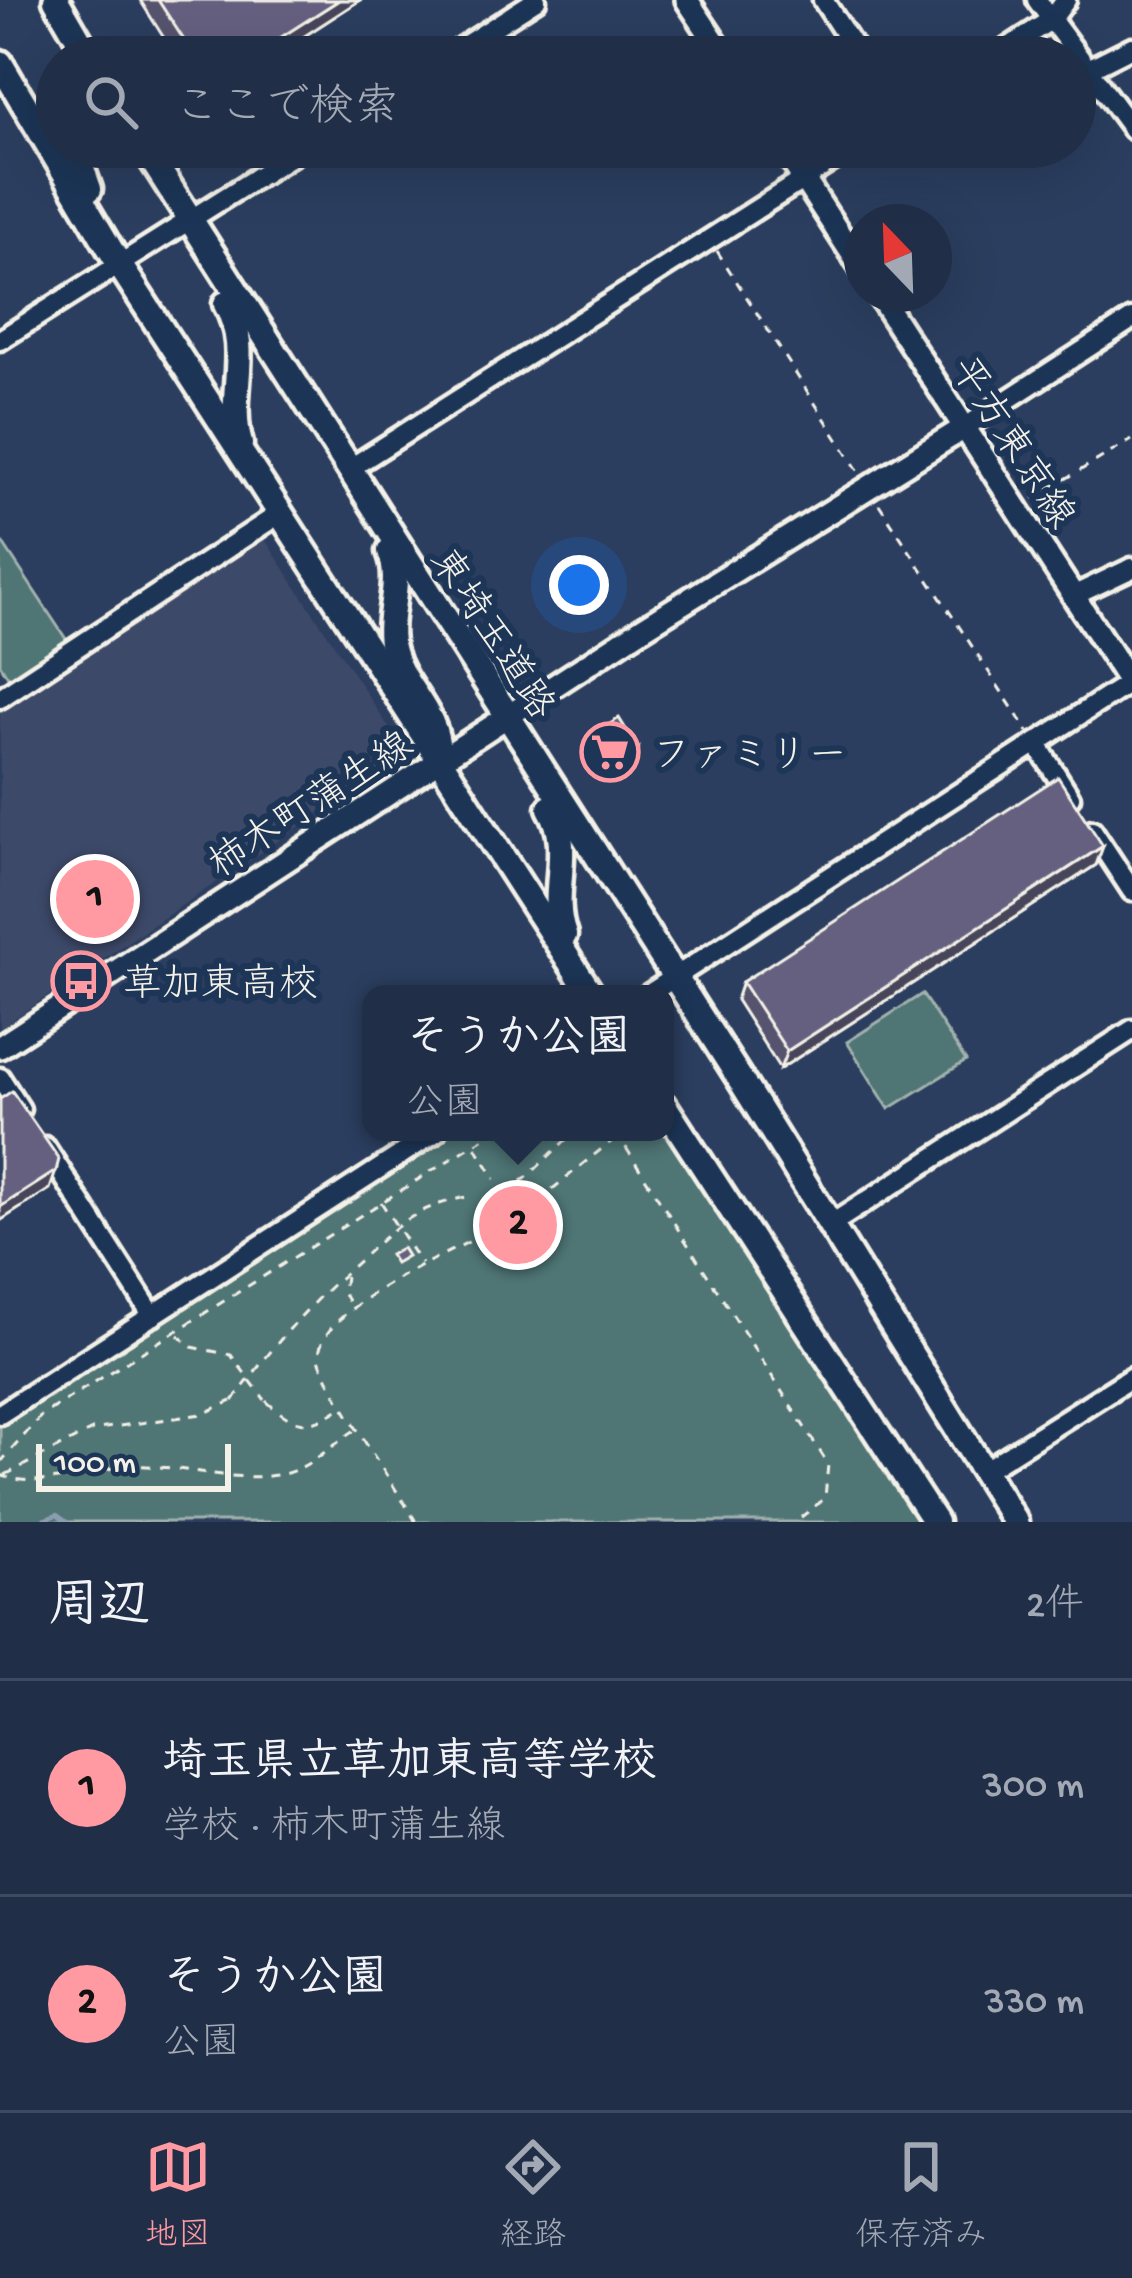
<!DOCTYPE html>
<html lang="ja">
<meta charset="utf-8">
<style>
body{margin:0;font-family:"Gochi Hand","Klee One",sans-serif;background:#2d3a52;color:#f1f3f6}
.compass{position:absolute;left:844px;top:204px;width:108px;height:108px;border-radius:50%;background:#202e47;box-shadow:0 12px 48px #0002;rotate:337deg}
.scale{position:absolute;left:36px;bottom:30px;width:195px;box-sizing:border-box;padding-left:12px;border:6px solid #f4f1e8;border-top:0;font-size:33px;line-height:42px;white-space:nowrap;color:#f4f1e8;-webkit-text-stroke:9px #1d3557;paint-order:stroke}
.you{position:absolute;left:579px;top:585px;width:42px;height:42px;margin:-30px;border:9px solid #fff;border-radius:50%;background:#1a73e8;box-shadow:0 0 0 18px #1a73e833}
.badge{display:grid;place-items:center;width:78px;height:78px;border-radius:50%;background:#ff9aa2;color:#111;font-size:39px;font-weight:700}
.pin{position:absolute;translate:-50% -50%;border:6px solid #fff;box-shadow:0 3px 12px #0006}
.popup{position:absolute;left:362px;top:985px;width:312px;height:156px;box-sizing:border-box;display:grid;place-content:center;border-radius:24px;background:#202e47;filter:drop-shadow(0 3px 9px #0005);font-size:39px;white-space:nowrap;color:#a2a8b4}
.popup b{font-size:45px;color:#f1f3f6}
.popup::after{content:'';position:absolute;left:50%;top:100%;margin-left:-24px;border:24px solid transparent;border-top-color:#202e47}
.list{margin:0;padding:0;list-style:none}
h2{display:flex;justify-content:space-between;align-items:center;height:156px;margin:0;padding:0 48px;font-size:51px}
h2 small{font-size:39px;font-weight:400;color:#a2a8b4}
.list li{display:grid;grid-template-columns:78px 1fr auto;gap:36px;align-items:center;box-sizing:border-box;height:216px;padding:0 48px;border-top:3px solid #3d4a60}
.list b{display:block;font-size:45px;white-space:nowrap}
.list p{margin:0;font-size:39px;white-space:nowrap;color:#a2a8b4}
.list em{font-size:39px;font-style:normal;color:#a2a8b4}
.icon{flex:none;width:66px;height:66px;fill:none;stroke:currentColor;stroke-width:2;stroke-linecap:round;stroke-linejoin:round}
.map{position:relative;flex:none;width:1132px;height:1522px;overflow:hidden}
.search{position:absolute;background:#202e47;box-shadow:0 12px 48px #0002;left:36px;right:36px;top:36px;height:132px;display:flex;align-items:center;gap:30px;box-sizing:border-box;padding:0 42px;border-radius:66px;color:#a2a8b4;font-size:45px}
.sheet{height:588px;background:#202e47}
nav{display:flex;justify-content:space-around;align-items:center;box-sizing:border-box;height:168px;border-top:3px solid #3d4a60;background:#202e47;font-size:33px;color:#a2a8b4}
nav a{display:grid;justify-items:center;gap:6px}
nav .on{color:#ff9aa2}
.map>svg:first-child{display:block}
.built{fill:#3c4869}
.green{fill:#507475;stroke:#a2b2ae;stroke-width:3}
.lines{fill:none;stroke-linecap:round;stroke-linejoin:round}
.stream{stroke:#8b9eb0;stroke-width:4.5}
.minor-casing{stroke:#f4f1e8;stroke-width:27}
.major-casing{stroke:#f4f1e8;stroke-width:30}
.highway-casing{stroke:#f4f1e8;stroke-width:33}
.path{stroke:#f4f1e8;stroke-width:3;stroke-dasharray:9 9;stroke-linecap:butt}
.minor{stroke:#1d3557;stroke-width:18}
.major{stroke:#1d3557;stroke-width:21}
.highway{stroke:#1d3557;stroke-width:24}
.wall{fill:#57536e;stroke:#f4f1e8;stroke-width:3}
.shaded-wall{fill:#47445a;stroke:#f4f1e8;stroke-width:3}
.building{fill:#656180;stroke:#f4f1e8;stroke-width:3}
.labels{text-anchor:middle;stroke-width:12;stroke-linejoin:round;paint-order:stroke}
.street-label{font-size:39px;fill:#f4f1e8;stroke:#1d3557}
.poi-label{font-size:39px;fill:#f4f1e8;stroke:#1d3557;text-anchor:start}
</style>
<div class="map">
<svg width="1132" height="1522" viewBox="0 0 1132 1522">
<rect width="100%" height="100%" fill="#2b3e5f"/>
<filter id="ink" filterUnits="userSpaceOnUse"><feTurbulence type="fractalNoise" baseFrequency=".00833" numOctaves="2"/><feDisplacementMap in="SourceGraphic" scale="24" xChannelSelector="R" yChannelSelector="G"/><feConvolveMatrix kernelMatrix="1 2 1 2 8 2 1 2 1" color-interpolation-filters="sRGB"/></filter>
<g filter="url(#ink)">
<!-- built -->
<path class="built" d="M264,538L390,729L382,771L0,1028V709Z"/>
<!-- green -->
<g class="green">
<path d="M0,539L68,642L10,680L0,664Z"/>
<path d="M922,994L966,1061L889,1109L847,1042Z"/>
<path d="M665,1120L925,1522H0V1421L448,1132H665Z"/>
</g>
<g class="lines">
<!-- stream -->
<path class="stream" d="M37,1522L57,1515L67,1522"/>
<!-- minor casing -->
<g class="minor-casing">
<g id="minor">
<path d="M823,0L860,57"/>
<path d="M1037,0L1132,129"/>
<path d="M447,57L536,0"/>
<path d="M994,57L1052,19L1066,0"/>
<path d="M1088,69L1132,47"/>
<path d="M0,340L305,147"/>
<path d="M964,428L1132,319"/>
<path d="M349,469L854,147"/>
<path d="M1073,596L1132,568"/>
<path d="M0,698L279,514"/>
<path d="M1036,743L1070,797"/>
<path d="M1092,830L1132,891"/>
<path d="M649,994L1132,681"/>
<path d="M0,1078L20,1109"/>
<path d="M45,1147L153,1316"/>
<path d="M830,1225L1132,1030"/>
<path d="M0,1414L436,1132"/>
<path d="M985,1470L1132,1377"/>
</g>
</g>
<!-- major casing -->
<g class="major-casing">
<g id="major">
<path d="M687,0L725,57"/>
<path d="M783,147L862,269"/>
<path d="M878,294L1132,686"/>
<path d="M0,1047L643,628L964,428"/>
</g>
</g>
<!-- highway casing -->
<g class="highway-casing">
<g id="highway">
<path d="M56,0L89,57"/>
<path d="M0,63L119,264L591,994"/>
<path d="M74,147L89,189"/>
<path d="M144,147L740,1079L1015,1522"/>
<path d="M226,304C253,352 226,394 240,444"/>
<path d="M390,551C404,586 383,617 393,652C403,690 438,712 438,754"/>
<path d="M550,808C575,850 548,890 564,935"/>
<path d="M665,1107L935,1522"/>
</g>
</g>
<!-- path -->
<g class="path">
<path d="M717,251L861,475"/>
<path d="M1033,498L1132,440"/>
<path d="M879,504L1028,732"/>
<path d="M616,1132L828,1464L825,1498L795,1522"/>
<path d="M476,1147L495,1179"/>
<path d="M504,1188L525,1179L574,1132"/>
<path d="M498,1199L511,1218"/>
<path d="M381,1202L421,1264"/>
<path d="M345,1276L343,1292L353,1310"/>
<path d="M178,1335L192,1347L231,1355L265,1400"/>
<path d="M233,1401C268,1353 301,1312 345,1273C393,1232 404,1209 471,1196"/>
<path d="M266,1401C297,1429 309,1429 344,1406"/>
<path d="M0,1463L42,1415L494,1132"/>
<path d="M0,1475C53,1493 94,1463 147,1466C193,1468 241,1484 287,1473C312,1466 336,1442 358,1428"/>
<path d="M5,1475L92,1430L202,1414L232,1401"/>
<path d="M416,1522C399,1492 318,1376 319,1356C320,1301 475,1244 517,1216C553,1191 584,1161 619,1136"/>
</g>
<!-- minor -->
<use href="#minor" class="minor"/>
<!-- major -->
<use href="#major" class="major"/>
<!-- highway -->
<use href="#highway" class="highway"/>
</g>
<!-- wall -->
<g class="wall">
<path d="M140,0H360L272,57H176Z"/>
<path d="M601,730L638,749L633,763L616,774L596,744Z"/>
<path d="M1103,846L1096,865L780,1069L736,1000L742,982Z"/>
</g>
<!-- shaded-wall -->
<g class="shaded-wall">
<path d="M339,0H360L272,57H250Z"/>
<path d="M638,749L633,763L616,774L621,760Z"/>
<path d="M1103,846L1096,865L780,1069L787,1051Z"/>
<path d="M56,1171L50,1189L0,1221V1207Z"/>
</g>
<!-- building -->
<g class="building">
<path d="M158,0H339L250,57H195Z"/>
<path d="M619,718L638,749L621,760L601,730Z"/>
<path d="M1058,777L1103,846L787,1051L742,982Z"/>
<path d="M12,1091L59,1159L56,1171L0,1207V1099Z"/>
<path d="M402,1248L407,1256L395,1263L390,1255Z"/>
</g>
</g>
<!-- icons -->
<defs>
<g id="supermarket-ring" transform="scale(3)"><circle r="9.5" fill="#1d3557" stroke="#ff9aa2" stroke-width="1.5"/><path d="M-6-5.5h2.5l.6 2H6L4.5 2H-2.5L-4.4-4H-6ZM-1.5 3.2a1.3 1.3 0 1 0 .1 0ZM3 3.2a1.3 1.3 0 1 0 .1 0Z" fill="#ff9aa2"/></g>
<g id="bus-ring" transform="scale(3)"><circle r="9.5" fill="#1d3557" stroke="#ff9aa2" stroke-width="1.5"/><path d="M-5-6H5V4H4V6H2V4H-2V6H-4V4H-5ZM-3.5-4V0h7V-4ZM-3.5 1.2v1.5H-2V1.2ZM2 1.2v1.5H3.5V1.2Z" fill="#ff9aa2"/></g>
</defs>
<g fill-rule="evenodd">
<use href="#supermarket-ring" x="610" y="752"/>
<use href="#bus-ring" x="81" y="981"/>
</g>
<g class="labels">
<!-- street labels -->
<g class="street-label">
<text transform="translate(1015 441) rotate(57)" y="14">平方東京線</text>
<text transform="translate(495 632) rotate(57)" y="14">東埼玉道路</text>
<text transform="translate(309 802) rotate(-33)" y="14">柿木町蒲生線</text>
</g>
<!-- poi labels -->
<g class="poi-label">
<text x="652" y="766">ファミリー</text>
<text x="123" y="995">草加東高校</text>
</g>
</g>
</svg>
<svg class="compass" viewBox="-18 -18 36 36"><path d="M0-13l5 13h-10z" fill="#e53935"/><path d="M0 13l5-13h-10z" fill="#a2a8b4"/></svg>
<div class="scale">100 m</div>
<div class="you"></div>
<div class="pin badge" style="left:95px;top:899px">1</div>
<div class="pin badge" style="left:518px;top:1225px">2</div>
<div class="popup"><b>そうか公園</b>公園</div>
<div class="search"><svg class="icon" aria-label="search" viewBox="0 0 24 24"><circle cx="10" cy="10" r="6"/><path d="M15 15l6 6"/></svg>ここで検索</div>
</div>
<section class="sheet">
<h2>周辺<small>2件</small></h2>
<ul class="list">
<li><span class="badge">1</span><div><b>埼玉県立草加東高等学校</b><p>学校 · 柿木町蒲生線</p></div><em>300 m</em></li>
<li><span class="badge">2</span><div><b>そうか公園</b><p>公園</p></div><em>330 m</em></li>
</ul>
</section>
<nav>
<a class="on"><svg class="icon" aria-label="map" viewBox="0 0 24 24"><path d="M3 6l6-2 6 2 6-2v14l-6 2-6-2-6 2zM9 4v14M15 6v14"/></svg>地図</a>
<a><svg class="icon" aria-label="directions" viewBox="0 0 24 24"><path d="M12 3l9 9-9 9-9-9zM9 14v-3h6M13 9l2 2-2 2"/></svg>経路</a>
<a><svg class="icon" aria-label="saved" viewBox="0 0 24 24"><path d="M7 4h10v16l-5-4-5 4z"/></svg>保存済み</a>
</nav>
